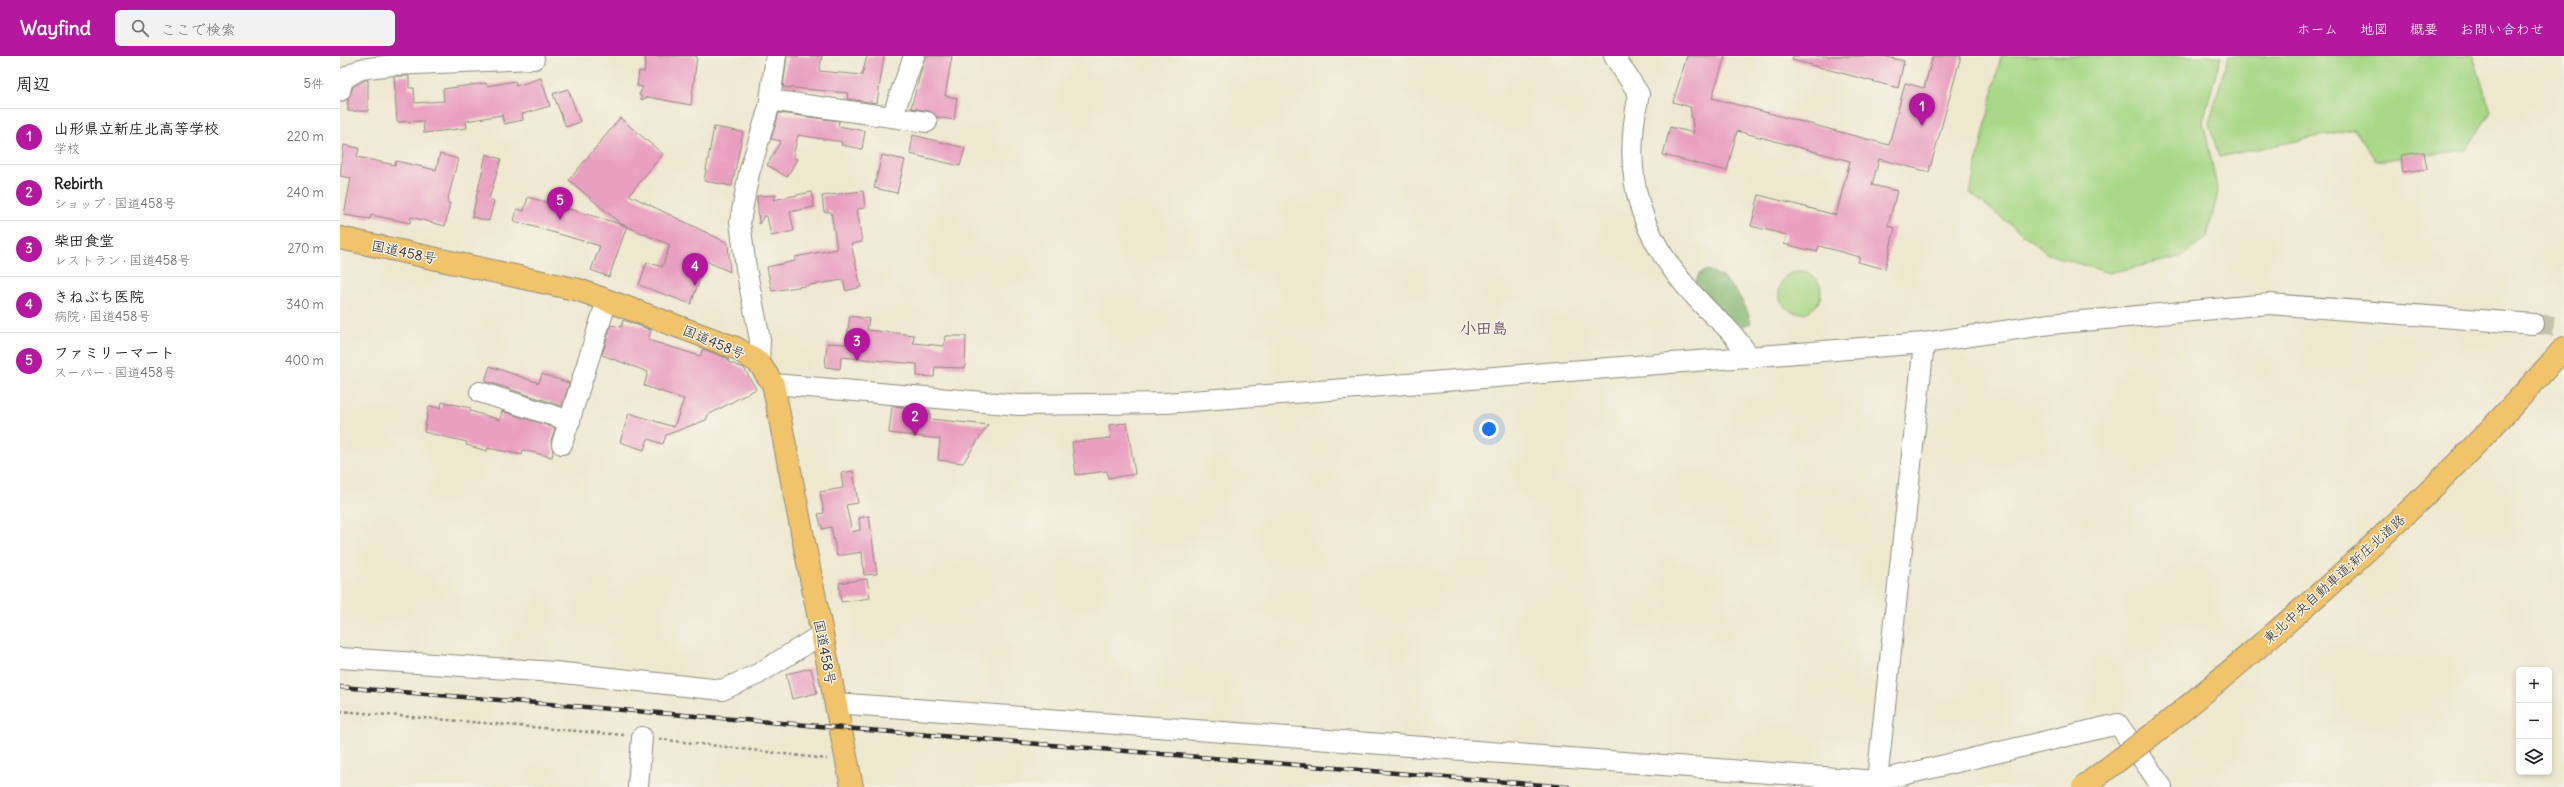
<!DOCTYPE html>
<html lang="ja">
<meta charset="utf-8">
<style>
body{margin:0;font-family:Delius,"Klee One",sans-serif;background:#f2f2f2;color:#202124}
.controls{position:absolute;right:12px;bottom:12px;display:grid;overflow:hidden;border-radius:6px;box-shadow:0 2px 6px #0003}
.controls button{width:36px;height:36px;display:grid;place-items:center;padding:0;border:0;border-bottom:1px solid #e0e0e0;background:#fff;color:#202124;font:20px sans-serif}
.you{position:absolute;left:1149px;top:373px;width:14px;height:14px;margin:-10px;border:3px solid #fff;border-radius:50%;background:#1a73e8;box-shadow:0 0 0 6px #1a73e833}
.badge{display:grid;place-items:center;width:26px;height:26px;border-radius:50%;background:#b5179e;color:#fff;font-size:13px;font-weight:700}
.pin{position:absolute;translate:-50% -33px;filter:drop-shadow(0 1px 2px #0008)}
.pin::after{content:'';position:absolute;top:21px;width:14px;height:12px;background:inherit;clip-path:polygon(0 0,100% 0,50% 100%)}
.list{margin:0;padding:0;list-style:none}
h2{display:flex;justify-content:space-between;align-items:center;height:52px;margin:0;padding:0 16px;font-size:17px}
h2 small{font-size:13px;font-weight:400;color:#757577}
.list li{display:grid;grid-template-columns:26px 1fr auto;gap:12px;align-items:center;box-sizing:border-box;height:56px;padding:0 16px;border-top:1px solid #e0e0e0}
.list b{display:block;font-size:15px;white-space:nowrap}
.list p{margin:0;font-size:13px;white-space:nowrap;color:#757577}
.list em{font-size:13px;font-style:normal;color:#757577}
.icon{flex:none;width:22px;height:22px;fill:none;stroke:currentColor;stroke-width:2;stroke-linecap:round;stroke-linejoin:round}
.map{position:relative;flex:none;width:2224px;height:731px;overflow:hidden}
header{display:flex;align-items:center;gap:24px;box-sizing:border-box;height:56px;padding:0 20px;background:#b5179e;color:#fff}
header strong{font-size:19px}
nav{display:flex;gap:22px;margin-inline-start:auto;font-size:14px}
.search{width:280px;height:36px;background:#f2f2f2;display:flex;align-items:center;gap:10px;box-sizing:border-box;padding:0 14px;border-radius:6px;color:#757577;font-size:15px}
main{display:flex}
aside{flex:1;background:#fff}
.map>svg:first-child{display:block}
.green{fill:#a8d886;stroke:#6a8258}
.forest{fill:#86b873;stroke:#58724f}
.building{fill:#e99fc0}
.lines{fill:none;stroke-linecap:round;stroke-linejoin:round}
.minor-tunnel{stroke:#c7c2ae;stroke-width:20;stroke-dasharray:20 10;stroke-linecap:butt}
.minor-casing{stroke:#8c8a7d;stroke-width:22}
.highway-casing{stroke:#8c8a7d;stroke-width:24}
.path{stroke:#8c8a7d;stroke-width:2.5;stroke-dasharray:3 3;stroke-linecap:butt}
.minor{stroke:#fff;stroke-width:20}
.highway{stroke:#f1c36a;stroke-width:22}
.rail-casing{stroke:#2b2b2b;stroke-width:4.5}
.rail{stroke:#f7f3e8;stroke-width:3;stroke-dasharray:9;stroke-linecap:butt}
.highway-bridge-casing{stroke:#8c8a7d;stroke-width:24;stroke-linecap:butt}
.highway-bridge{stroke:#f1c36a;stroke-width:22}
.labels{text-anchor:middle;stroke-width:3;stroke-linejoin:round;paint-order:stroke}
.street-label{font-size:14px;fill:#2b2b2b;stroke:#f7f3e8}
.quarter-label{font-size:16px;font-weight:bold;fill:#6e545f;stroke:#f7f3e8}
</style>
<header>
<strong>Wayfind</strong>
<div class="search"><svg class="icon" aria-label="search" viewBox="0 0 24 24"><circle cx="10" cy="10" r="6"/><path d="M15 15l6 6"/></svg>ここで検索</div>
<nav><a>ホーム</a><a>地図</a><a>概要</a><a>お問い合わせ</a></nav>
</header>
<main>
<aside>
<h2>周辺<small>5件</small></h2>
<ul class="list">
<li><span class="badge">1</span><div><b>山形県立新庄北高等学校</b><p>学校</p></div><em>220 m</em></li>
<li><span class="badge">2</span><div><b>Rebirth</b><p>ショップ · 国道458号</p></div><em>240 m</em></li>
<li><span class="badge">3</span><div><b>柴田食堂</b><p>レストラン · 国道458号</p></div><em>270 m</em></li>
<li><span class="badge">4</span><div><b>きねぶち医院</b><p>病院 · 国道458号</p></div><em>340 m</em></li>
<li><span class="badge">5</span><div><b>ファミリーマート</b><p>スーパー · 国道458号</p></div><em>400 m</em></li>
</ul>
</aside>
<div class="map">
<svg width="2224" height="731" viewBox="0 0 2224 731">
<rect width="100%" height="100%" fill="#f7f3e8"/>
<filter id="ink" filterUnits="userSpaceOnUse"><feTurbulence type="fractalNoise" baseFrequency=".025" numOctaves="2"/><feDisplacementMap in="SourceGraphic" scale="8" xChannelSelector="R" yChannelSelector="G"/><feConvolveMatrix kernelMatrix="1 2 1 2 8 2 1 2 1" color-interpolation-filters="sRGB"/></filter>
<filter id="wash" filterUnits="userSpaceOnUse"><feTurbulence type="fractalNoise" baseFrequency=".012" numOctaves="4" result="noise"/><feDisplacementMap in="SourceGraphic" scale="16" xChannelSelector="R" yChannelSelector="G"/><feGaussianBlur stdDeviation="0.9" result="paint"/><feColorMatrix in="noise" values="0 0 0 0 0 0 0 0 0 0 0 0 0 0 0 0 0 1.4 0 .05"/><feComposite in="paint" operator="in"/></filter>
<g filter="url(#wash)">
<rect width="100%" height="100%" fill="#eee8cf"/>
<!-- green -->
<g class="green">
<path d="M1661,0H1881L1863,65L1878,136L1867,181L1841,201L1769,217L1708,198L1630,137Z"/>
<path d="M1888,0H2133L2151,56L2126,94L2036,105L2014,73L1879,101L1869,67Z"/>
<circle cx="1460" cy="236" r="21"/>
</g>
<!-- forest -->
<path class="forest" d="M1367,214C1389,220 1406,246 1411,267L1397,272L1355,227L1359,218Z"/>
<g id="blocks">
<!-- building -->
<g class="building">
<path d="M306,0H357L351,49L308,41L301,44V40L299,39L303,31L297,30L299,15L304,16Z"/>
<path d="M447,0H482L479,15L522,19L527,0H544L537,47L507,43L508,37L443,31Z"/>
<path d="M585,0H612L605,40L617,42L614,64L597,61L589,55L571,52Z"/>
<path d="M1347,0H1385L1372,42L1549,89L1565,27L1584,32L1593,0H1621L1589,116L1539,103L1532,129L1557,135L1548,170L1555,172L1545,213L1518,206L1520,201L1479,190L1477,196L1444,188L1447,179L1411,170L1419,139L1496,159L1510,105L1397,75L1387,115L1323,99L1330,71L1354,77L1350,51L1333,46Z"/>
<path d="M1453,0H1543L1564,5L1558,32L1452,4Z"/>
<path d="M54,20H69V32H74L75,47L104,45L103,33L146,27L147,30L175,25L176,30L201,22L210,50L182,58L183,64L164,68L162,59L126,65L127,72L84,77L83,65L57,66Z"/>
<path d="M25,24H28V55H8V43L13,31Z"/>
<path d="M228,33L240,66L226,71L213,38Z"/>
<path d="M439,57L499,65L498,70L525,75L522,93L501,89L502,86L458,79L453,101L457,103L447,121L427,109L441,85L431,83Z"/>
<path d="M280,62L323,98L289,139L388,187L390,216L366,205L351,248L299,229L307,206L322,211L330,189L281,168L229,124Z"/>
<path d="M374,71L403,76L392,130L364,125Z"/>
<path d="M573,79L625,92L620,110L570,98Z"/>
<path d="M4,89L19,92L17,101L55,109L56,105L96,114L100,98L118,103L107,147H110L105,170L71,161L70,167L31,159L30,163L4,159L11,122L0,120Z"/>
<path d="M2084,96L2087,113L2063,116L2061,99Z"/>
<path d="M146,98L161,103L149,143L154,145L149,165L132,161Z"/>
<path d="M542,99L565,104L557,137L534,132Z"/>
<path d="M523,135L525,152L517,153L522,186L511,188L521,231L506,235L503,224L432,235L427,211L455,205V201L497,193L491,156H484L482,140Z"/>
<path d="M472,136L474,151L450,156L454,175L431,180L427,160H424L419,168L417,140L436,139L433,144Z"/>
<path d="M188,141L287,170L269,221L251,214L260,190L174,165L177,153L184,155Z"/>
<path d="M510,260L529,263L527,274L574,279L573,287L604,290L605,280H626L625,312L595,311L594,321L577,320V308L501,301L500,313L485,311L487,287L506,288Z"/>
<path d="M283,264L311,274L308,284L360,300L363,293L389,303L388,306L404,312L416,333L368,359L366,364L326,379L323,388L308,383L304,394L280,386L289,357L334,371L344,343L304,330L308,316L262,299L271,269L281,271Z"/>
<path d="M150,310L199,327L202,318L229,327L222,350L145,325Z"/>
<path d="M102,346L131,352L130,355L160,364L162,355L215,372L211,385L213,396L212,401L183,394L182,399L148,392L147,395L126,389L127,386L84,376L89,350L101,352Z"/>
<path d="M552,350L590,354V363L648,369L623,407L598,404L600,383L549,377Z"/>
<path d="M787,367L795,418L768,422L767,415L736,419L732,386L771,382L769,369Z"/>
<path d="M513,415L518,447L506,449L512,476L520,474L519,462L529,460L537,518L524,519L522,496L497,500L491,471L482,473L478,458L484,457L480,436L503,432L501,417Z"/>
<path d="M527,523L530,542L501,546L499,527Z"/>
<path d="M471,612L477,637L452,643L446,618Z"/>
</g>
</g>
</g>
<g filter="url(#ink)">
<use href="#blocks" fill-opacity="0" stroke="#8c8a7d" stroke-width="1"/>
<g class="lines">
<!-- minor-tunnel -->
<path class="minor-tunnel" d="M2194,268L2224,271"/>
<!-- minor casing -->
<g class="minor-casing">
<g id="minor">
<path d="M1274,0L1299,38C1280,124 1301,185 1362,248C1369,256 1378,263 1386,271C1395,280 1403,292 1411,302"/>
<path d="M0,35L3,23L21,13L52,9L194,3"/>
<path d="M430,44L587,66"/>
<path d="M552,61L574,0"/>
<path d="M419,307L420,284L406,212L400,166L409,117L429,51L436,0"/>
<path d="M433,328L679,349L826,347L1584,287L1710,268L1929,248L2194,268"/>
<path d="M140,336L230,365"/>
<path d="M222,388L267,244"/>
<path d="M0,602L215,616L382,634L418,618L482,578"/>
<path d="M495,647L1537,725L1778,668L1822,731"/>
<path d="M1537,725L1584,287"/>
<path d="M298,731L302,681"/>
</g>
</g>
<!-- highway casing -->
<g class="highway-casing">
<g id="highway">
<path d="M0,182L239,234L396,292L419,307L433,328L512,731"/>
<path d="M1821,672C1964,556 2103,432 2224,292"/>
</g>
</g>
<!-- path -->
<g class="path">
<path d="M0,655L285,679"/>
<path d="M319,683L487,703"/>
</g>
<!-- minor -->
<use href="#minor" class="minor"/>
<!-- highway -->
<use href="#highway" class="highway"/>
<!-- rail casing -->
<g class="rail-casing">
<path id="rail" d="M0,631L1228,731"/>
</g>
<!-- rail -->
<use href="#rail" class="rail"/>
<!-- highway-bridge casing -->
<g class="highway-bridge-casing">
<path id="highway-bridge" d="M1743,731L1821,672"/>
</g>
<!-- highway-bridge -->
<use href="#highway-bridge" class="highway-bridge"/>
</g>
</g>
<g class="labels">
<!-- street labels -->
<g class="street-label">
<text transform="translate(64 196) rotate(12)" y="5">国道458号</text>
<text transform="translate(374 286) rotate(23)" y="5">国道458号</text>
<text transform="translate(1994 523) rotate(-42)" y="5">東北中央自動車道;新庄北道路</text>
<text transform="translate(485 596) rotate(79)" y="5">国道458号</text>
</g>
<!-- quarter labels -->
<g class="quarter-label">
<text x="1144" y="278">小田島</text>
</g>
</g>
</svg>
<div class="controls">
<button>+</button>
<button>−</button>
<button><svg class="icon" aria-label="layers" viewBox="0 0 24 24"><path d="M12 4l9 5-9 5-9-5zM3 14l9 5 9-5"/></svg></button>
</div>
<div class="you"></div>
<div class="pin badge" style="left:1582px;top:70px">1</div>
<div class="pin badge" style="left:575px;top:380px">2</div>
<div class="pin badge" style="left:517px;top:305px">3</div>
<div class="pin badge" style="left:355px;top:230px">4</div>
<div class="pin badge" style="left:220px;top:164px">5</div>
</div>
</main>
